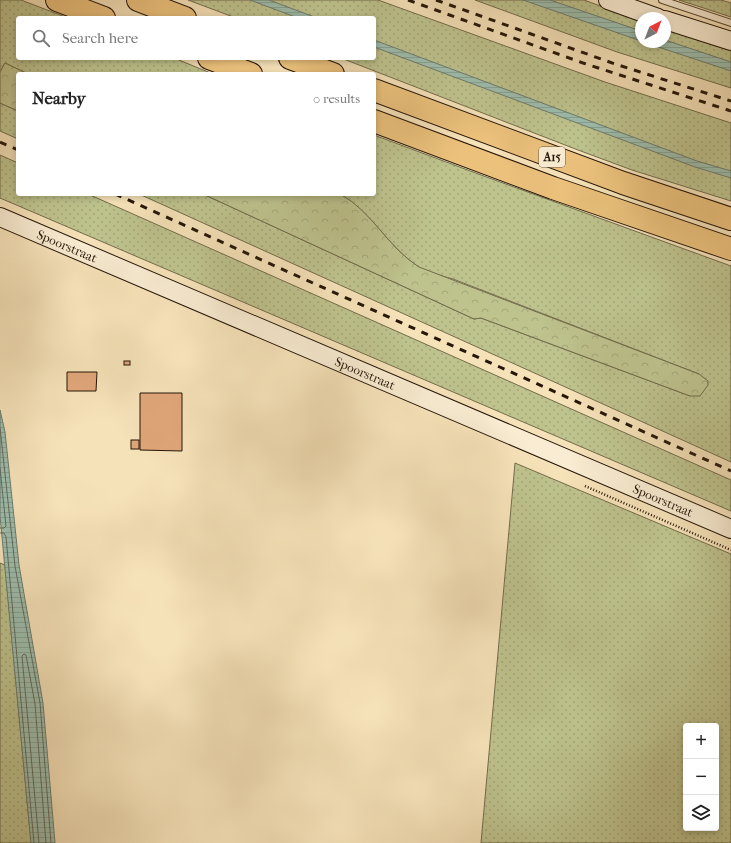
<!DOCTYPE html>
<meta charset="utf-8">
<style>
body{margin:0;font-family:"IM FELL French Canon",serif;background:#f6f6f6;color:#222}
.controls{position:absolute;right:12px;bottom:12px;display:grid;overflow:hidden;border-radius:4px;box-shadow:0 2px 6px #0003}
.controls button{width:36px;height:36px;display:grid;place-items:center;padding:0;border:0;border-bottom:1px solid #e0e0e0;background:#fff;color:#222;font:20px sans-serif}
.compass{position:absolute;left:635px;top:12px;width:36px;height:36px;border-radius:50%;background:#fff;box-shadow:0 2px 6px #0003;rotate:42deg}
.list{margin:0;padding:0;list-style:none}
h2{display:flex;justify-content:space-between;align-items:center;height:52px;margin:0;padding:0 16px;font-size:17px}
h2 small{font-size:13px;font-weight:400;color:#767676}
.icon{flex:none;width:22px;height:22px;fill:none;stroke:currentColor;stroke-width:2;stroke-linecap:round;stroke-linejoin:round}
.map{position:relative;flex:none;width:731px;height:843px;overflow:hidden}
.search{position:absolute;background:#fff;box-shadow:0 2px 6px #0003;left:16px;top:16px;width:360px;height:44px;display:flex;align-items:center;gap:10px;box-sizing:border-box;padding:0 14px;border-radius:4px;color:#767676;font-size:15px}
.panel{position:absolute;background:#fff;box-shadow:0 2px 6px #0003;left:16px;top:72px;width:360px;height:124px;border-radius:4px}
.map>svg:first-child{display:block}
.grass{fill:url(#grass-dots);stroke:#726c4b;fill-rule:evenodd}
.forest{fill:url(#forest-crowns);stroke:#726c4b}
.water{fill:url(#water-rules);stroke:#6d7b6c}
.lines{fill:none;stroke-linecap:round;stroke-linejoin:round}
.shore{stroke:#616a5b;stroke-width:1}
.building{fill:#dfa679;stroke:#251608}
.lane-casing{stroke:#594934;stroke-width:8}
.secondary-casing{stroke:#251608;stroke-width:20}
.highway-casing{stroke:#251608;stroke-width:24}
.path{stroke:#251608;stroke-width:2.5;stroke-dasharray:1 2;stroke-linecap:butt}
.lane{stroke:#f9ecd2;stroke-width:6}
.secondary{stroke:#f9ecd2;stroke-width:18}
.highway{stroke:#ebc17c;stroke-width:22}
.rail{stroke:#251608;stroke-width:3;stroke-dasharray:7 7;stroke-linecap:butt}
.labels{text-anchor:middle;stroke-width:3;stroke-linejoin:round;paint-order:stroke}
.shield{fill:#f9ecd2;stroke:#655645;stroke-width:1}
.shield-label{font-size:12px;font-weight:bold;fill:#251608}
.street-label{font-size:13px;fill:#251608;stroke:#f9ecd2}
</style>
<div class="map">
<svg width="731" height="843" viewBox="0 0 731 843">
<defs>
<pattern id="grass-dots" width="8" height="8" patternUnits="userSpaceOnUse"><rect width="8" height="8" fill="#bec38e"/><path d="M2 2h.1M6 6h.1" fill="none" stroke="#a3a779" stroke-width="1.8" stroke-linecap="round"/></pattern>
<pattern id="forest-crowns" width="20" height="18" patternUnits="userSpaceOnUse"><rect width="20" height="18" fill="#bec38e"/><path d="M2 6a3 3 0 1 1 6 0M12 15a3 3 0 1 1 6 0" fill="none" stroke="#a3a779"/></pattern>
<pattern id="water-rules" width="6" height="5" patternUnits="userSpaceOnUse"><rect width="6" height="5" fill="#9dbeae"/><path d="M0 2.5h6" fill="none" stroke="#87a394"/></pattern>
</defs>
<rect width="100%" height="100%" fill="#f6e2b9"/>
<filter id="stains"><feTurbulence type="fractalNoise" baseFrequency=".005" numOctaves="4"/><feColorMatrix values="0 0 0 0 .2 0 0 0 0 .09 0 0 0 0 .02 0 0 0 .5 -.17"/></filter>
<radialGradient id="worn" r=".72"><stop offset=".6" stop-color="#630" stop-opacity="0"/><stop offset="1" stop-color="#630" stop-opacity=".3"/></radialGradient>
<!-- grass -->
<g class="grass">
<path d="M0,0H21L68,18H18V58H174L213,74H28L5,63L0,72Z"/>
<path d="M188,0H378L605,82L731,123V201L632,170L578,150L341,58H374V18H236Z"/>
<path d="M475,0H584L641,21V42H665V29L731,51V88L617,52Z"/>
<path d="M679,0H721L731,3V17Z"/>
<path d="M0,103L18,111V139L0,131Z"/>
<path d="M374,135L481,175L731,266V462L139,194H203L474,319L481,318L690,396L699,374L453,279C439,275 424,272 413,263C386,243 370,211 340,194H374Z"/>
<path d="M0,155L18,163V194H88L731,480V511L0,198Z"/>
<path d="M515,463L731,554V843H481ZM686,726H716V828H686Z"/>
<path d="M0,563L5,565L31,843H0Z"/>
</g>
<!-- forest -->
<g class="forest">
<path d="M5,63L28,74H18V111L0,103V72Z"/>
<path d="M203,194H340C372,211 388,248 419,267L699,374L708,381V385L700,396H690L481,318L474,319Z"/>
</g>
<!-- water -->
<g class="water">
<path d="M250,0H269L317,18H298Z"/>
<path d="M523,0H550L641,31V41Z"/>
<path d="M374,40L697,161L731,171V178L695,167L374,47Z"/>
<path d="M665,40L731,62V71L643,42H665Z"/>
<path d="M0,410L5,432L19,565L43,703L55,843H31L0,516Z"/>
</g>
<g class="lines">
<!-- shore -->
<g class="shore">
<path d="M0,428L15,566L40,703L51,843"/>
<path d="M0,468L6,526L4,528H0"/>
<path d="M0,533H4L6,537L34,843"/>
<path d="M39,843L22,656L24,654L26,655L35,704L46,843"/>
</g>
</g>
<!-- building -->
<g class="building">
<rect x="124" y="361" width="6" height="4"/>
<path d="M67,372H97L96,391H67Z"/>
<path d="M140,393H182V451L140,450Z"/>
<rect x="131" y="440" width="8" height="9"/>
</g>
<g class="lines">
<!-- lane casing -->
<g class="lane-casing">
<path id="lane" d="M662,0L731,23"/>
</g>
<!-- secondary casing -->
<g class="secondary-casing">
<g id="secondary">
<path d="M608,0L658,18"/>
<path d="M665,20L731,41"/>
<path id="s1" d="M0,217L731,529"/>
</g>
</g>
<!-- highway casing -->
<g class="highway-casing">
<g id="highway">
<path d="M57,0L104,18"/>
<path d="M138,0L185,18"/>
<path d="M209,58L251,74"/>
<path d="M290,58L333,74"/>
<path d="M374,90L623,183L731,219"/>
<path d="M374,121L553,188L731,249"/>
</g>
</g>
<!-- path -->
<path class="path" d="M585,486L731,550"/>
<!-- lane -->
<use href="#lane" class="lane"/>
<!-- secondary -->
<use href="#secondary" class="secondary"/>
<!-- highway -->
<use href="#highway" class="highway"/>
<!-- rail -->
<g class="rail">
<path d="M408,0L583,63L731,111"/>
<path d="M436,0L615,64L731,101"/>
<path d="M0,142L18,150"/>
<path d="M115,194L731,471"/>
</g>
</g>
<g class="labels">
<!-- shield labels -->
<rect class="shield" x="539" y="147" width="26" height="20" rx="3"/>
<g class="shield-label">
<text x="552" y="161">A15</text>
</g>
<!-- street labels -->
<g class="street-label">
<text dy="5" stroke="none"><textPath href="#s1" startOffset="73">Spoorstraat</textPath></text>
<text dy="5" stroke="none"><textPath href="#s1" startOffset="397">Spoorstraat</textPath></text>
<text dy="5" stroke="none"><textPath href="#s1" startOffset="721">Spoorstraat</textPath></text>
</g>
</g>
<rect width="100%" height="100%" filter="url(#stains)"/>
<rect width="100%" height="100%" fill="url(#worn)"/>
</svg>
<div class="controls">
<button>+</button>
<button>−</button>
<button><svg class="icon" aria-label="layers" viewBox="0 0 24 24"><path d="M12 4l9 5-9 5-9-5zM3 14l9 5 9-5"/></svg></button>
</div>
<svg class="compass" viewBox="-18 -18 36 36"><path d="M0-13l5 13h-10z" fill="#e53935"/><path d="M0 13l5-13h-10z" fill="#767676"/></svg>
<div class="search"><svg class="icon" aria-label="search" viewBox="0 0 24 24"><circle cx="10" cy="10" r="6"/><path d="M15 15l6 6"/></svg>Search here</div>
<section class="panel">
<h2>Nearby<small>0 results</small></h2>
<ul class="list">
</ul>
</section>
</div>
